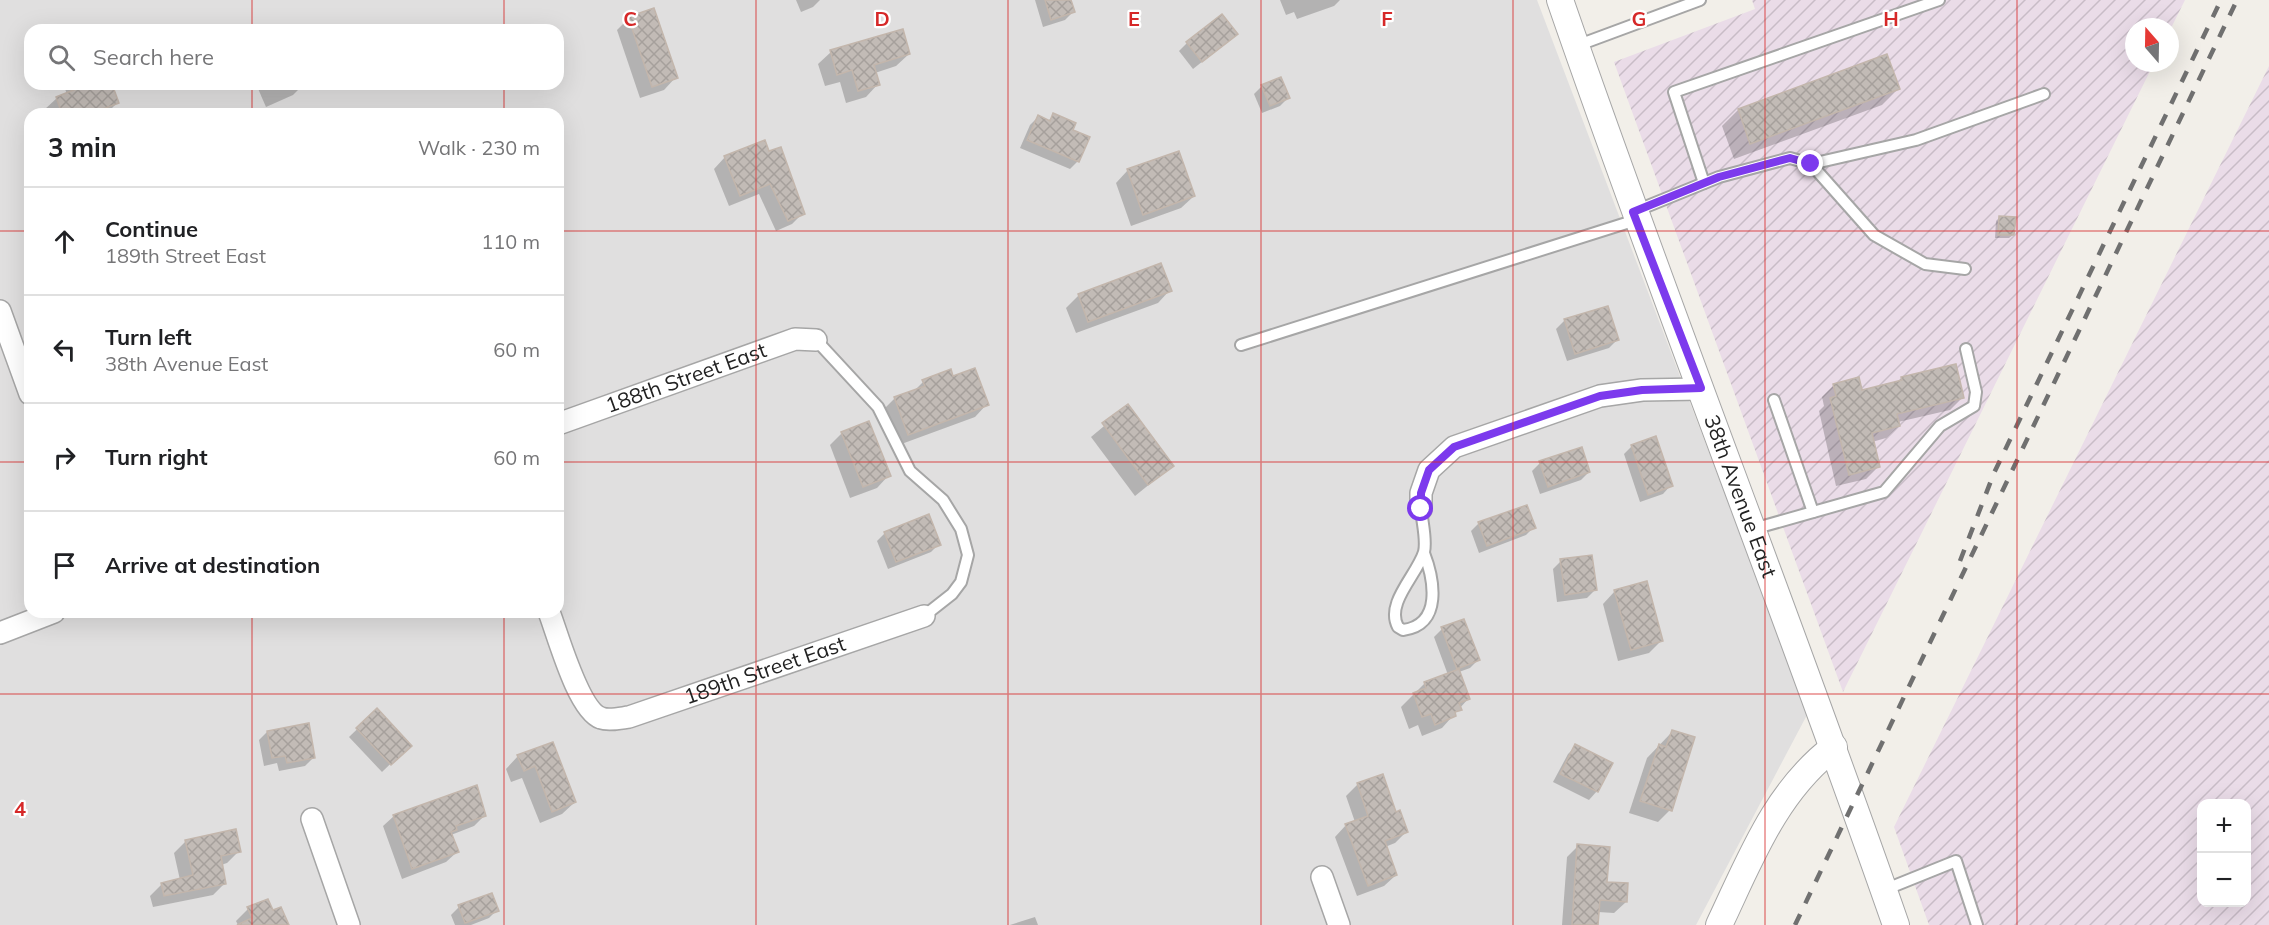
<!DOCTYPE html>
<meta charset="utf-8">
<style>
body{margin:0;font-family:Mulish,sans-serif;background:#f6f6f6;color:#202124}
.controls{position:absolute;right:18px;bottom:18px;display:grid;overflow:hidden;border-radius:12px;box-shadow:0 6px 24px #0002}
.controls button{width:54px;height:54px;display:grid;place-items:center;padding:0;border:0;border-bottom:2px solid #e0e0e0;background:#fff;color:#202124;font:30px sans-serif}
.compass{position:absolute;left:2125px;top:18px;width:54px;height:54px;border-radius:50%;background:#fff;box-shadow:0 6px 24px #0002;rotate:340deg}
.stop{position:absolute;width:18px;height:18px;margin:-14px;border:4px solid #7c3aed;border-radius:50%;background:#fff}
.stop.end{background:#7c3aed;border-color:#fff;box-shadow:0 2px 6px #0008}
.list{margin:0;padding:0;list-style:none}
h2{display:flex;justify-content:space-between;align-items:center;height:78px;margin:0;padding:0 24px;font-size:26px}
h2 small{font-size:20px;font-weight:400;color:#757577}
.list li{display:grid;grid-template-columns:39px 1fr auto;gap:18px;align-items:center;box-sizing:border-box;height:108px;padding:0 24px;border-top:2px solid #e0e0e0}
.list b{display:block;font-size:22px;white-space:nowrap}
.list p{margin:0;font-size:20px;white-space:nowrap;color:#757577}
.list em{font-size:20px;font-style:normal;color:#757577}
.icon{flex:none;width:33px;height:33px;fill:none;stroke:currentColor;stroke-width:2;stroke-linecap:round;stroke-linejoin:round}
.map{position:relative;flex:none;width:2269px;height:925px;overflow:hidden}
.search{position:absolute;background:#fff;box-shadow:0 6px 24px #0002;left:24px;top:24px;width:540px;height:66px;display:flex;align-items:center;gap:15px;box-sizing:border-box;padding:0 21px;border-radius:18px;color:#757577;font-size:22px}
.panel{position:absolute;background:#fff;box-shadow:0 6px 24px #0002;left:24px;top:108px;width:540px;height:510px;border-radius:18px}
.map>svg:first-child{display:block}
.residential{fill:#e0dfdf;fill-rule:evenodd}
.industrial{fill:url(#industrial-furrows);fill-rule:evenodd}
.shadow{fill:#0003}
.building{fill:url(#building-cross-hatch);stroke:#c3b6ac;stroke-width:1.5}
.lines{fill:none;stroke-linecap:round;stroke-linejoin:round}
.service-casing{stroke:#a6a6a6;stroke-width:14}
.minor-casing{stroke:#a6a6a6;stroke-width:24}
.tertiary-casing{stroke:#a6a6a6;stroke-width:28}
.service{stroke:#fff;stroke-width:10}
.minor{stroke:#fff;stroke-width:21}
.tertiary{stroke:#fff;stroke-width:26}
.rail{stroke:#707070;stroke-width:4.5;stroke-dasharray:12 12;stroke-linecap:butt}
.route{stroke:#7c3aed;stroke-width:8}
.grid{fill:none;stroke:#d62828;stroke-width:1.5;stroke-opacity:0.55}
.labels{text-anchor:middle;stroke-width:4.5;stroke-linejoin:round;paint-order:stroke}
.street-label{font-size:21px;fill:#222;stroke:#fff}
.grid-label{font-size:20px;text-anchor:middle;font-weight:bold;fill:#d62828;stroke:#fff;stroke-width:4.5;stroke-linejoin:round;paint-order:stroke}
</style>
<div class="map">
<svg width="2269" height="925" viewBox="0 0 2269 925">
<defs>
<pattern id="industrial-furrows" width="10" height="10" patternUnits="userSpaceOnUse" patternTransform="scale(1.5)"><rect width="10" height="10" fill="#eadce8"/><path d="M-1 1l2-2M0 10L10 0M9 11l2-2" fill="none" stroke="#c8bcc7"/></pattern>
<pattern id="building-cross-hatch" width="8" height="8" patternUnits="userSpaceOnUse" patternTransform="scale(1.5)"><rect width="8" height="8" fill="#c2bbb6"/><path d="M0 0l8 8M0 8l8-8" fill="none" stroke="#a6a09c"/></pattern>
</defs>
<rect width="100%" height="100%" fill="#f2efe9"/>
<!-- residential -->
<path class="residential" d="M0,0H1537L1808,713L1696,925H0ZM30,30H558V84H30ZM30,114H558V612H30Z"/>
<!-- industrial -->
<g class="industrial">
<path d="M1752,0H2185L2170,30V27H2134V63H2154L1843,692L1614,62L1755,9Z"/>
<path d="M2269,66V925H1929L1894,827ZM2202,804H2246V902H2202Z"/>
</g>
<!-- shadow -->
<g class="shadow">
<path d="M796,0H820L813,7L801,12Z"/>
<path d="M1035,0H1070L1073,12L1065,20L1043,27Z"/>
<path d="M1280,0H1340L1334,6L1297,19L1294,12L1286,15Z"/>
<path d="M629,18L676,77L664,90L640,98L617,30Z"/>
<path d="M1228,41L1193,69L1179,51L1187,43Z"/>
<path d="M831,52L909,54L896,66L875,73L878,84L866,97L846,103L840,82L825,86L818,64Z"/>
<path d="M63,84H110L117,103L106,114H46L44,110L57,98L67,94Z"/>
<path d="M256,84H300L301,87L293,95L266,107Z"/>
<path d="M1262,86L1288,98L1280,106L1262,113L1254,94Z"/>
<path d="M1898,89L1882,105L1734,159L1722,126L1738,110Z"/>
<path d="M1054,115L1071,131L1078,161L1070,169L1020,148L1030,125L1038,117L1048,121Z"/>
<path d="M769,153L803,213L792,224L776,231L759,194L729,206L714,169L725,157Z"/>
<path d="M1128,170L1194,196L1181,208L1131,226L1116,183Z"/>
<path d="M1999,218L2013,235L2009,238H1995L1996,221Z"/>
<path d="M1161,265L1170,290L1158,303L1076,333L1066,308L1078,296Z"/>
<path d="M1607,307L1617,340L1609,348L1567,361L1556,329L1564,321Z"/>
<path d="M952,378L987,404L975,417L896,446L882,411L895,398L914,391L923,382Z"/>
<path d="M1902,378L1963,397L1950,410L1898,422L1899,426L1886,438L1872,442L1878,467L1866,479L1836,486L1819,411L1824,406L1822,397L1834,385L1861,392L1897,383Z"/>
<path d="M1128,406L1172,466L1135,496L1091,437Z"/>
<path d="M842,433L889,475L877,488L850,498L830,445Z"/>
<path d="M1632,446L1671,485L1663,494L1640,502L1624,454Z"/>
<path d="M1540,463L1589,472L1581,480L1540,494L1532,471Z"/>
<path d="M1479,523L1534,527L1526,535L1479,553L1471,531Z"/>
<path d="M885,533L939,544L931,552L888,569L877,541Z"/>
<path d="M1561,561L1595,590L1587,598L1557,602L1553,569Z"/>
<path d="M1615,591L1662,640L1649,653L1618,661L1603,604Z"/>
<path d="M1442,629L1478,660L1470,668L1459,672L1468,699L1442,728L1422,736L1418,725L1409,729L1401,707L1424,684L1448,675L1434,637Z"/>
<path d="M377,710L410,745L382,772L349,737Z"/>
<path d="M267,732L313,758L305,766L279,771L277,763L264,766L259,740Z"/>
<path d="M1672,732L1670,810L1658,822L1629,813L1647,758Z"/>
<path d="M552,744L575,802L562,814L540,823L522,778L511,782L506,769L518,756Z"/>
<path d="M1576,746L1611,763L1597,791L1589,800L1553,782L1568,754Z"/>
<path d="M1358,784L1395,814L1406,832L1395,843L1385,847L1396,875L1384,886L1357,896L1335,837L1346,825L1355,822L1346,796Z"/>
<path d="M485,815L474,826L451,835L457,852L446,862L402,879L383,826L394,816Z"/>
<path d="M186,841L239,851L227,863L221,865L225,883L213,895L153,907L150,896L162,884L180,880L174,853Z"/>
<path d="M1578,846L1605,883L1626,902L1614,913L1598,912L1596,925H1562L1567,857Z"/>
<path d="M459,907L497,910L489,918L471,925H455L451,915Z"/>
<path d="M248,909L287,925H238L236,921Z"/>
<path d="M1035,917L1038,925H1010Z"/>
</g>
<!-- building -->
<g class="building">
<path d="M1045,0H1071L1075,12L1051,20Z"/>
<path d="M654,8L678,78L652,87L628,17Z"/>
<path d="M1222,14L1238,34L1202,62L1186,42Z"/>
<path d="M903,29L910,54L874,65L880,85L858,91L852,70L837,75L830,50Z"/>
<path d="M1887,54L1900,89L1750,144L1738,109Z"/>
<path d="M1281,77L1290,98L1270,106L1261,85Z"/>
<path d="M80,84H112L119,103L89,114H62L56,97L81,87Z"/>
<path d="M1053,113L1076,123L1073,130L1090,137L1079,162L1027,140L1038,115L1050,121Z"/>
<path d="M765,140L769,151L781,147L805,214L788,221L770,184L740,196L724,156Z"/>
<path d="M1179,151L1195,196L1143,215L1127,169Z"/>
<path d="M1999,216L2016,217L2014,235H1998Z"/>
<path d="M1161,263L1172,291L1088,322L1078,294Z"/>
<path d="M1608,306L1619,340L1575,354L1564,319Z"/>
<path d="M1956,364L1964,398L1897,414L1900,426L1872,433L1880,467L1849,475L1830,398L1836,396L1833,384L1859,377L1862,390L1902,380L1901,377Z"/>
<path d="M975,368L989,405L908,435L894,397L925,386L922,380L951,369L953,376Z"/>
<path d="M1128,404L1174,466L1148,485L1102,423Z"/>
<path d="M869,421L891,476L863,487L841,432Z"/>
<path d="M1656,436L1673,486L1648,495L1631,445Z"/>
<path d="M1582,447L1590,472L1548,487L1539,461Z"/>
<path d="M1527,505L1536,528L1487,546L1478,522Z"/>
<path d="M929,514L941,545L896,562L884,532Z"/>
<path d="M1592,555L1597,590L1565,595L1560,559Z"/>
<path d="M1647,581L1663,641L1631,650L1614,590Z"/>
<path d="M1464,619L1480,660L1457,669L1441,627Z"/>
<path d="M1459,669L1470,699L1459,703L1462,710L1455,712L1456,716L1435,725L1431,714L1422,717L1413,693L1426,688L1424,682Z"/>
<path d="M377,708L412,746L391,765L356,728Z"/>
<path d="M309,723L315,758L287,763L285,756L272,758L267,731Z"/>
<path d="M1672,730L1695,737L1672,811L1640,801L1659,744L1666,747Z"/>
<path d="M553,742L576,802L552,812L535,766L524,771L517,755Z"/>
<path d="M1575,744L1613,763L1598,792L1560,774Z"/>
<path d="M1383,774L1396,812L1400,810L1408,832L1385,841L1397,875L1368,886L1345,824L1368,816L1357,783Z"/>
<path d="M477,785L486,816L456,826L457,830L451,832L459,852L412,869L393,815Z"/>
<path d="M236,829L241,852L221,856L226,884L164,896L161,883L193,875L185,840Z"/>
<path d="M1577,844L1610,847L1607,882L1628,883L1627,902L1600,900L1598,925H1572Z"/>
<path d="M492,893L499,911L465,923L458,905Z"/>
<path d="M268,899L273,910L281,907L289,925H237L252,918L247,907Z"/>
</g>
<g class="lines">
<!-- service casing -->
<g class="service-casing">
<g id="service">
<path d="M1576,46L1700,0"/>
<path d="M1811,164L1916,140L2044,94"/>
<path d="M1704,183L1674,92L1939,0"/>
<path d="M1633,212L1719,177L1790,158L1811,164L1874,235L1925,264L1965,269"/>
<path d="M816,340L878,407L910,471L943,500L961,529L968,555L961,582L952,594L924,616"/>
<path d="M1241,345L1636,220"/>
<path d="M1774,400L1813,512"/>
<path d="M1421,509C1422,522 1427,540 1424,552C1417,575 1385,603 1398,627L1403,630C1443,625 1434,579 1424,553"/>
<path d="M1753,529L1884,492L1940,426L1974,406L1976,392L1966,349"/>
<path d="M1884,890L1956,861L1977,925"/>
</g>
</g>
<!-- minor casing -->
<g class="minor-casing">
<g id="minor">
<path d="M0,311L30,394"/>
<path id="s1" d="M558,424L795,339L816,340"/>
<path d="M1421,509V493L1429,470L1454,447L1600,396L1642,390L1701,389"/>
<path id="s2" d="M549,612C558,635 578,710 601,718C609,721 621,718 629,717L924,616"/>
<path d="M0,633L54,612"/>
<path d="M312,819L349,925"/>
<path d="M1322,877L1339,925"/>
</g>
</g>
<!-- tertiary casing -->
<g class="tertiary-casing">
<g id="tertiary">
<path id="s3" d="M1560,0C1667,310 1788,615 1896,925"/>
<path d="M1719,925C1750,860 1775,792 1834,747"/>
</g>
</g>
<!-- service -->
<use href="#service" class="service"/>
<!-- minor -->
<use href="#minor" class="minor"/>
<!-- tertiary -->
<use href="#tertiary" class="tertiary"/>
<!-- rail -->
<g class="rail">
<path d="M1960,561L1994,473L2221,0"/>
<path d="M1795,925L2237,0"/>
</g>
</g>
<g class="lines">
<!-- route -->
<path class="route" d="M1421,509V493L1429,470L1454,447L1600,396L1642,390L1701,388L1633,212L1719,177L1790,158L1811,164"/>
</g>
<!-- grid -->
<path class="grid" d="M252,0V30M504,0V30M756,0V925M1008,0V925M1261,0V925M1513,0V925M1765,0V925M2017,0V925M252,84V114M504,84V114M0,231H30M558,231H2269M0,462H30M558,462H2269M252,612V925M504,612V925M0,694H2269"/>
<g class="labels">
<!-- street labels -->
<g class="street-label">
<text dy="7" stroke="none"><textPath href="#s1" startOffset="136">188th Street East</textPath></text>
<text dy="7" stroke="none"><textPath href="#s3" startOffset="528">38th Avenue East</textPath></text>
<text dy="7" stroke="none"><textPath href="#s2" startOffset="292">189th Street East</textPath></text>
</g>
</g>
<g class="grid-label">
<text x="630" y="26">C</text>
<text x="882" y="26">D</text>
<text x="1134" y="26">E</text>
<text x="1387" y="26">F</text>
<text x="1639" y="26">G</text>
<text x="1891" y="26">H</text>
<text x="20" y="816">4</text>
</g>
</svg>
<div class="controls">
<button>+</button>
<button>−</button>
</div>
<svg class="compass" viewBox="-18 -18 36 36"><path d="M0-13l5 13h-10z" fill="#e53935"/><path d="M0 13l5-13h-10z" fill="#757577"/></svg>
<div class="stop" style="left:1421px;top:509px"></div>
<div class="stop end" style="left:1811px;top:164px"></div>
<div class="search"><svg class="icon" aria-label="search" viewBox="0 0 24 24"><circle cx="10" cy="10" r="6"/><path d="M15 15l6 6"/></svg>Search here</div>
<section class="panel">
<h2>3 min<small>Walk · 230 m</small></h2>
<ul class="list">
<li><svg class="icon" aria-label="ahead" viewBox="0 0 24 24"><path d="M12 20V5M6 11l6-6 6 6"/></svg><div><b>Continue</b><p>189th Street East</p></div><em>110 m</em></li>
<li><svg class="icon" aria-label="left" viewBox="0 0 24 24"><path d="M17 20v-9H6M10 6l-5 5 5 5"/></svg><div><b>Turn left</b><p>38th Avenue East</p></div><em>60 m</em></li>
<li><svg class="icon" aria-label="right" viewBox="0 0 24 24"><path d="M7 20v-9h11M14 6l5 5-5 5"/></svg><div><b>Turn right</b></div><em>60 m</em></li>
<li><svg class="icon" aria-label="arrive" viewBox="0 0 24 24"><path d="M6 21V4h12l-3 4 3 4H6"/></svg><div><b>Arrive at destination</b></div></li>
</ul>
</section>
</div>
